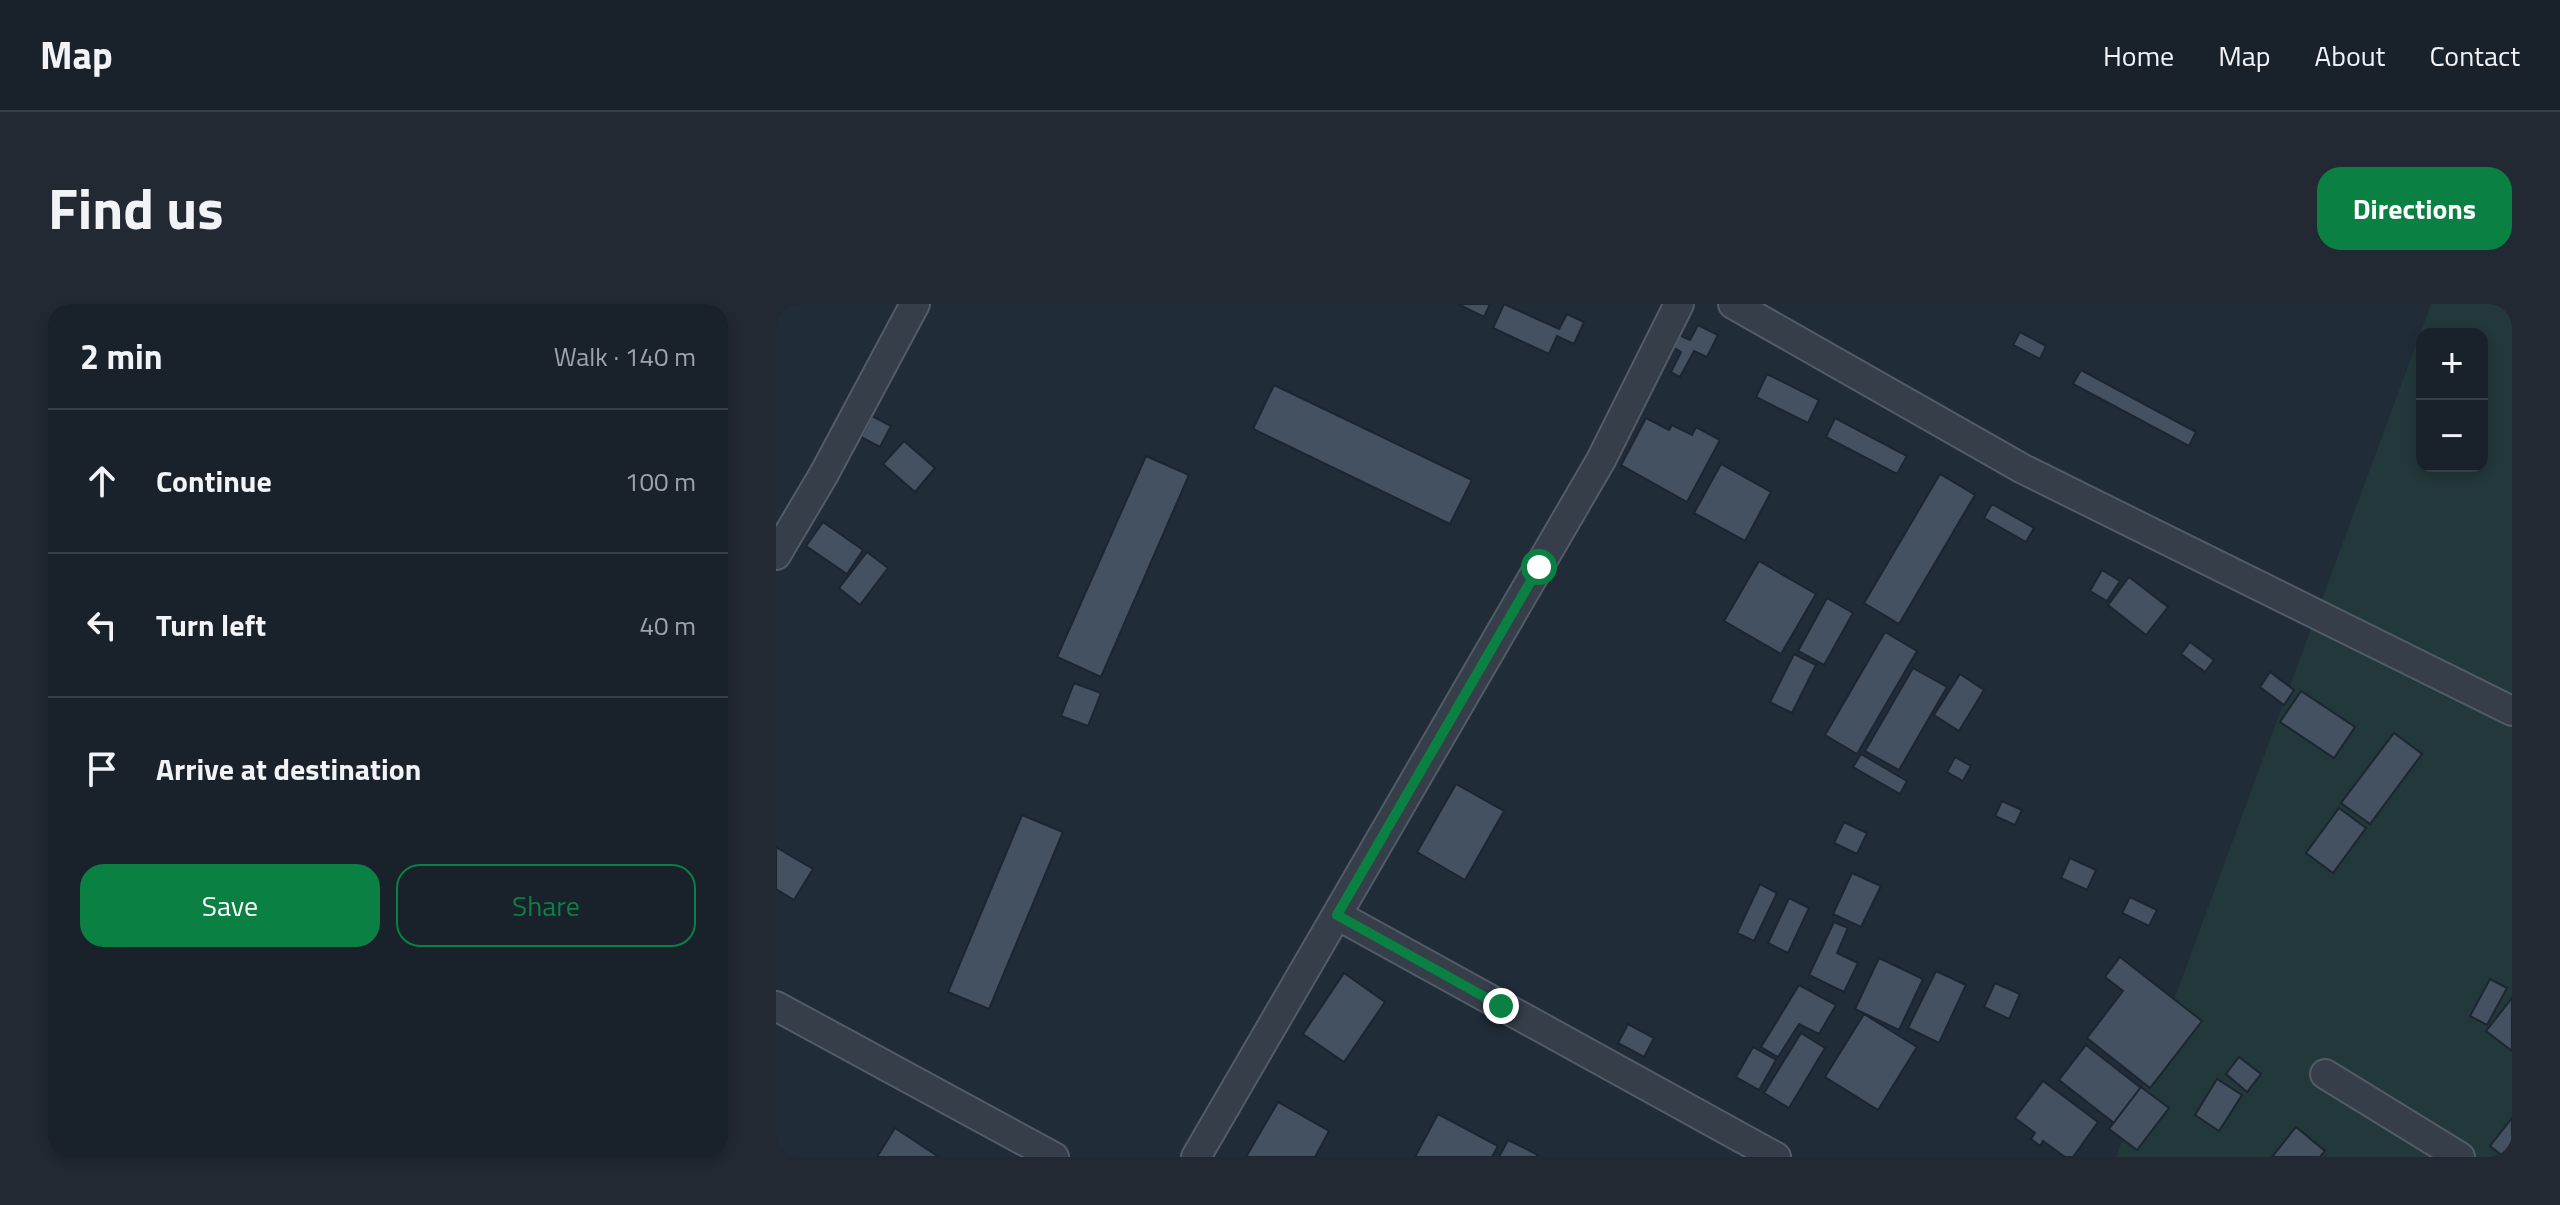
<!DOCTYPE html>
<meta charset="utf-8">
<style>
body{margin:0;font-family:"Titillium Web",sans-serif;background:#222933;color:#f1f3f6}
.controls{position:absolute;right:24px;top:24px;display:grid;overflow:hidden;border-radius:16px;box-shadow:0 4px 12px #0003}
.controls button{width:72px;height:72px;display:grid;place-items:center;padding:0;border:0;border-bottom:2px solid #373e47;background:#19212b;color:#f1f3f6;font:40px sans-serif}
.stop{position:absolute;width:24px;height:24px;margin:-18px;border:6px solid #0b8043;border-radius:50%;background:#fff}
.stop.end{background:#0b8043;border-color:#fff;box-shadow:0 2px 8px #0008}
.list{margin:0;padding:0;list-style:none}
h2{display:flex;justify-content:space-between;align-items:center;height:104px;margin:0;padding:0 32px;font-size:34px}
h2 small{font-size:26px;font-weight:400;color:#9fa3a9}
.list li{display:grid;grid-template-columns:52px 1fr auto;gap:24px;align-items:center;box-sizing:border-box;height:144px;padding:0 32px;border-top:2px solid #373e47}
.list b{display:block;font-size:30px;white-space:nowrap}
.list em{font-size:26px;font-style:normal;color:#9fa3a9}
.actions{display:flex;gap:16px;padding:24px 32px}
.actions a{flex:1;padding:18px 0;border:2px solid #0b8043;border-radius:24px;text-align:center;font-size:28px;color:#0b8043}
.actions .main{background:#0b8043;color:#fff}
.icon{flex:none;width:44px;height:44px;fill:none;stroke:currentColor;stroke-width:2;stroke-linecap:round;stroke-linejoin:round}
.map{position:relative;flex:none;width:1736px;height:853px;overflow:hidden;border-radius:24px}
header{display:flex;align-items:center;gap:48px;box-sizing:border-box;height:112px;padding:0 40px;background:#19212b;border-bottom:2px solid #373e47}
header strong{font-size:38px}
nav{display:flex;gap:44px;margin-inline-start:auto;font-size:28px}
.intro{display:flex;align-items:center;justify-content:space-between;box-sizing:border-box;height:192px;padding:0 48px}
h1{margin:0;font-size:56px}
.button{padding:20px 36px;border-radius:24px;background:#0b8043;color:#fff;font-size:28px;font-weight:700}
main{display:flex;gap:48px;padding:0 48px}
aside{flex:1;background:#19212b;border-radius:24px;box-shadow:0 4px 12px #0003}
.map>svg:first-child{display:block}
.green{fill:#23383a;fill-rule:evenodd}
.building{fill:#445160;stroke:#1c2530;stroke-width:2}
.lines{fill:none;stroke-linecap:round;stroke-linejoin:round}
.minor-casing{stroke:#525b67;stroke-width:32}
.minor{stroke:#353e49;stroke-width:28}
.route{stroke:#0b8043;stroke-width:10}
</style>
<header>
<strong>Map</strong>
<nav><a>Home</a><a>Map</a><a>About</a><a>Contact</a></nav>
</header>
<div class="intro"><h1>Find us</h1><a class="button">Directions</a></div>
<main>
<aside>
<h2>2 min<small>Walk · 140 m</small></h2>
<ul class="list">
<li><svg class="icon" aria-label="ahead" viewBox="0 0 24 24"><path d="M12 20V5M6 11l6-6 6 6"/></svg><div><b>Continue</b></div><em>100 m</em></li>
<li><svg class="icon" aria-label="left" viewBox="0 0 24 24"><path d="M17 20v-9H6M10 6l-5 5 5 5"/></svg><div><b>Turn left</b></div><em>40 m</em></li>
<li><svg class="icon" aria-label="arrive" viewBox="0 0 24 24"><path d="M6 21V4h12l-3 4 3 4H6"/></svg><div><b>Arrive at destination</b></div></li>
</ul>
<div class="actions"><a class="main">Save</a><a>Share</a></div>
</aside>
<div class="map">
<svg width="1736" height="853" viewBox="0 0 1736 853">
<rect width="100%" height="100%" fill="#212c39"/>
<!-- green -->
<path class="green" d="M1655,0H1736V853H1340ZM1646,30H1706V162H1646Z"/>
<!-- building -->
<g class="building">
<path d="M682,0H714L708,13Z"/>
<path d="M728,0L783,25L791,10L808,18L798,40L781,32L773,50L717,24Z"/>
<path d="M922,21L942,31L931,53L918,47L904,73L895,68L905,48L897,43L903,31L914,36Z"/>
<path d="M1244,28L1270,42L1264,55L1237,41Z"/>
<path d="M1305,66L1420,128L1413,142L1297,80Z"/>
<path d="M991,70L1043,96L1032,119L980,93Z"/>
<path d="M498,81L696,176L674,220L477,125Z"/>
<path d="M96,112L115,122L104,143L85,133Z"/>
<path d="M870,114L893,126L896,121L916,131L920,123L944,136L911,198L845,161Z"/>
<path d="M1059,114L1131,152L1121,170L1050,133Z"/>
<path d="M128,137L159,164L139,188L107,160Z"/>
<path d="M370,152L413,171L325,373L281,353Z"/>
<path d="M945,160L995,188L969,237L918,209Z"/>
<path d="M1164,170L1199,191L1123,320L1088,299Z"/>
<path d="M1216,200L1258,224L1250,238L1208,214Z"/>
<path d="M47,218L87,246L71,270L30,242Z"/>
<path d="M91,248L112,264L84,301L63,284Z"/>
<path d="M983,257L1040,290L1005,350L948,317Z"/>
<path d="M1326,266L1344,277L1331,297L1314,287Z"/>
<path d="M1353,273L1392,303L1370,331L1332,301Z"/>
<path d="M1051,294L1077,309L1048,361L1022,347Z"/>
<path d="M1109,328L1141,347L1081,450L1049,431Z"/>
<path d="M1414,338L1438,356L1429,368L1405,350Z"/>
<path d="M1018,350L1040,361L1016,409L994,398Z"/>
<path d="M1137,364L1171,383L1123,466L1089,447Z"/>
<path d="M1494,368L1518,386L1508,401L1484,383Z"/>
<path d="M1184,370L1208,386L1183,427L1158,411Z"/>
<path d="M298,379L325,389L312,422L285,412Z"/>
<path d="M1525,387L1579,423L1558,454L1504,418Z"/>
<path d="M1618,429L1646,450L1594,520L1565,499Z"/>
<path d="M1085,450L1131,477L1124,490L1077,463Z"/>
<path d="M1179,453L1195,462L1187,477L1171,468Z"/>
<path d="M680,480L728,507L689,576L641,548Z"/>
<path d="M1226,497L1246,506L1239,521L1219,512Z"/>
<path d="M1563,504L1590,524L1557,569L1530,549Z"/>
<path d="M246,511L287,528L213,705L172,688Z"/>
<path d="M1068,518L1091,529L1081,550L1058,539Z"/>
<path d="M0,543L37,565L18,596L0,585Z"/>
<path d="M1294,554L1320,566L1311,586L1285,574Z"/>
<path d="M1076,569L1105,582L1085,623L1057,610Z"/>
<path d="M984,580L1001,589L978,637L961,629Z"/>
<path d="M1354,593L1381,606L1373,622L1346,609Z"/>
<path d="M1013,594L1033,604L1012,649L992,639Z"/>
<path d="M1058,618L1072,624L1061,649L1082,659L1068,688L1033,671Z"/>
<path d="M1344,653L1426,717L1374,784L1311,734L1347,687L1329,673Z"/>
<path d="M1103,654L1147,675L1123,726L1079,705Z"/>
<path d="M1160,667L1190,681L1163,739L1132,724Z"/>
<path d="M568,669L609,698L568,758L527,730Z"/>
<path d="M1714,675L1731,684L1711,721L1694,712Z"/>
<path d="M1219,679L1244,690L1233,715L1208,703Z"/>
<path d="M1023,681L1060,701L1043,730L1023,720L1002,753L985,743Z"/>
<path d="M1736,694V747L1710,727Z"/>
<path d="M1088,710L1141,743L1102,806L1049,773Z"/>
<path d="M852,720L878,734L868,753L842,739Z"/>
<path d="M1025,729L1049,744L1013,804L988,789Z"/>
<path d="M1310,741L1365,784L1338,819L1283,776Z"/>
<path d="M977,743L1000,756L983,786L960,773Z"/>
<path d="M1463,753L1485,770L1471,788L1450,770Z"/>
<path d="M1441,775L1466,791L1443,827L1419,811Z"/>
<path d="M1267,777L1322,818L1297,853H1289L1267,837L1264,842L1255,835L1259,829L1239,814Z"/>
<path d="M1365,783L1393,804L1361,846L1333,825Z"/>
<path d="M502,798L553,827L539,853H470Z"/>
<path d="M662,810L722,842L716,853H639Z"/>
<path d="M1736,814V853H1728L1714,842Z"/>
<path d="M1520,823L1549,847L1544,853H1496Z"/>
<path d="M119,824L163,853H101Z"/>
<path d="M732,836L762,851L760,853H723Z"/>
</g>
<g class="lines">
<!-- minor casing -->
<g class="minor-casing">
<g id="minor">
<path d="M957,0L1247,165L1736,407"/>
<path d="M0,251L48,170L139,0"/>
<path d="M561,611L1000,853"/>
<path d="M0,702L278,853"/>
<path d="M1549,770L1684,853"/>
<path d="M420,853L825,156L903,0"/>
</g>
</g>
<!-- minor -->
<use href="#minor" class="minor"/>
</g>
<g class="lines">
<!-- route -->
<path class="route" d="M725,702L561,611L763,263"/>
</g>
</svg>
<div class="controls">
<button>+</button>
<button>−</button>
</div>
<div class="stop" style="left:763px;top:263px"></div>
<div class="stop end" style="left:725px;top:702px"></div>
</div>
</main>
